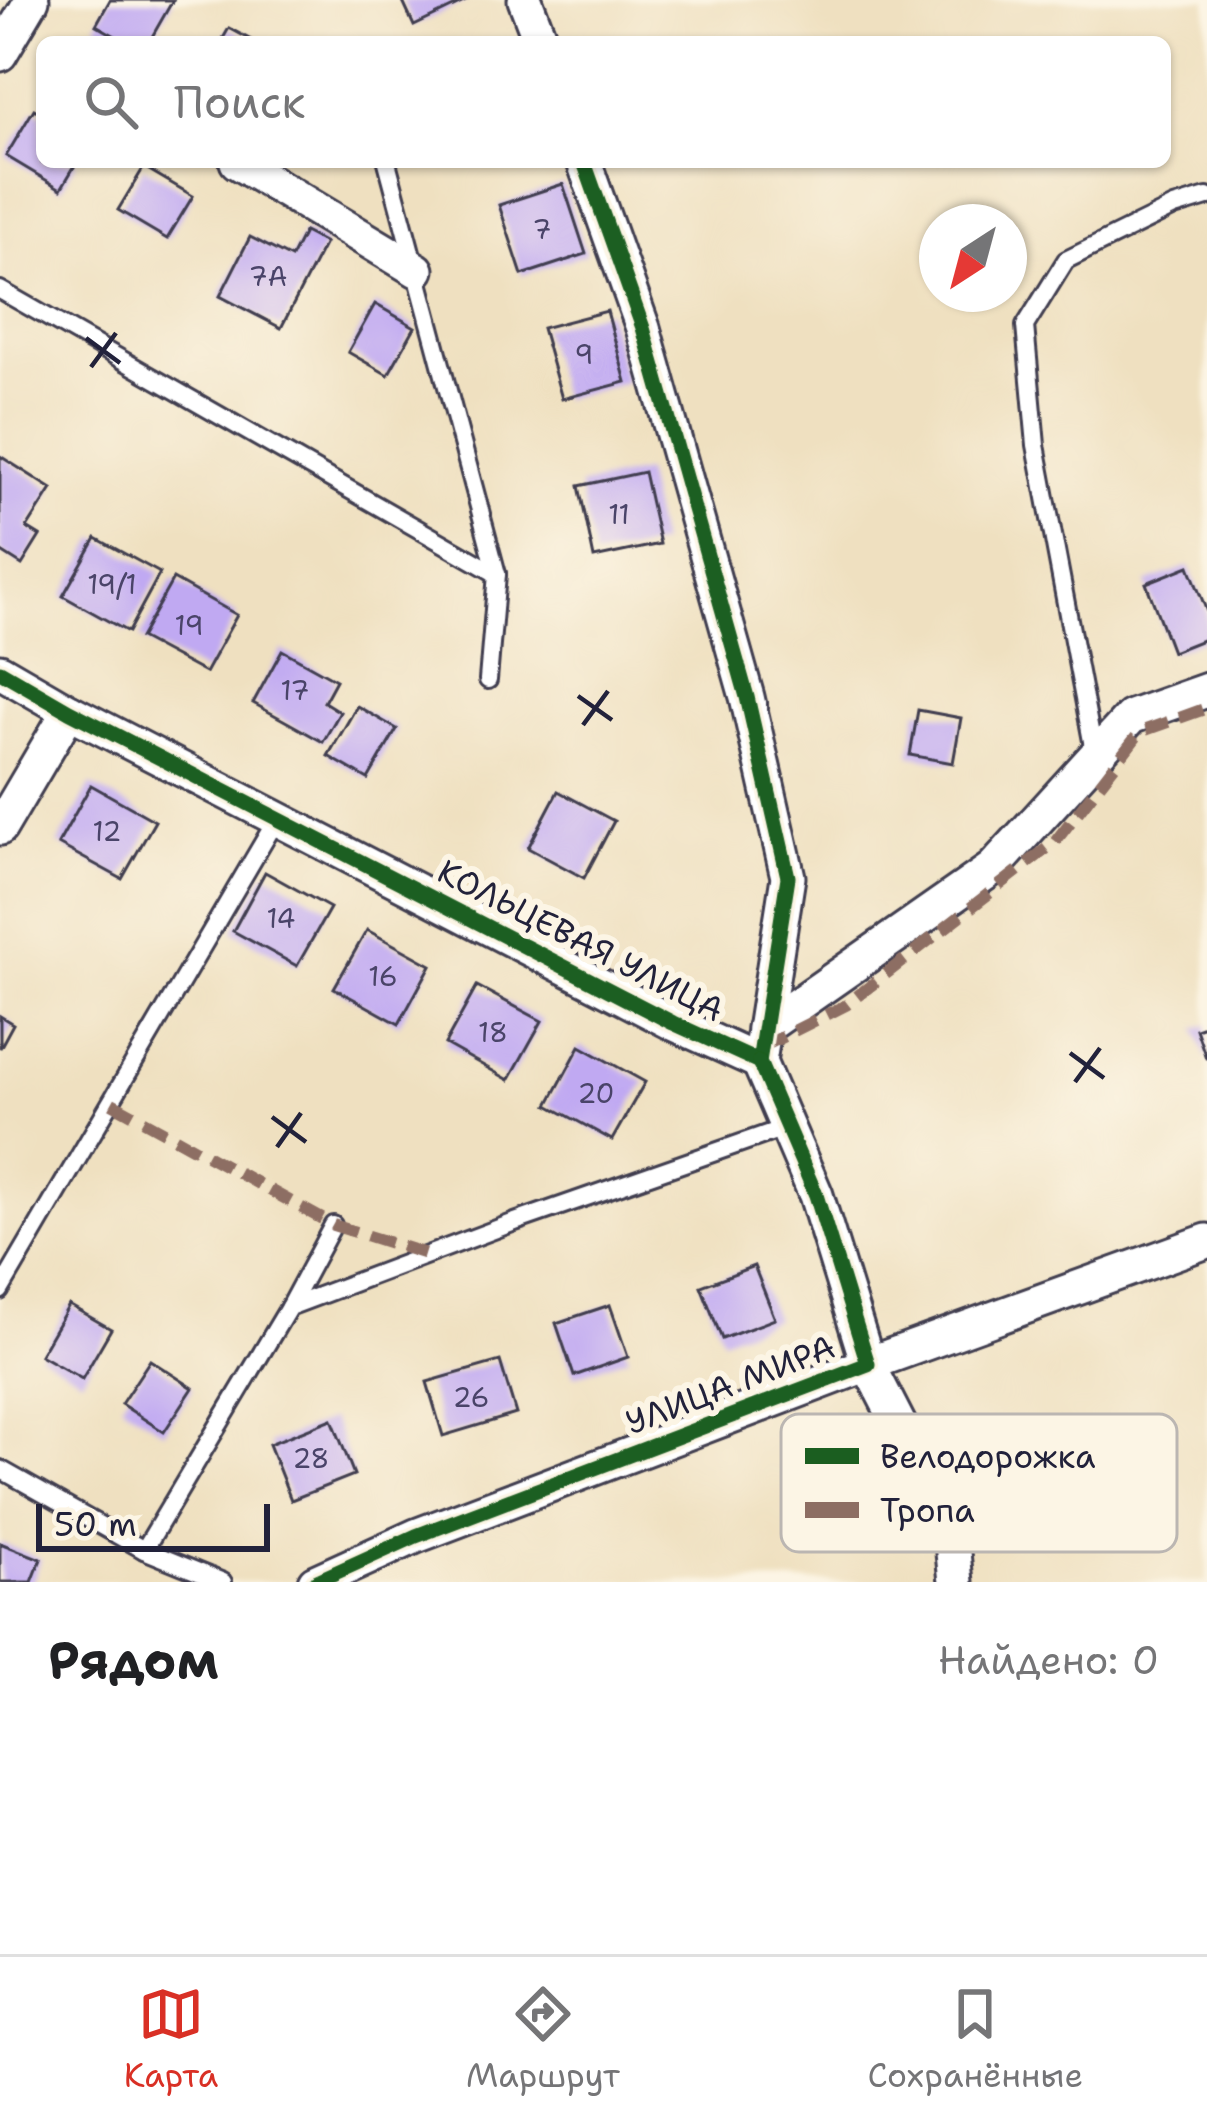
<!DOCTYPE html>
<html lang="ru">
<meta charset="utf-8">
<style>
body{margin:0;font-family:"Shantell Sans",sans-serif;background:#f2f2f2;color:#202124}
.compass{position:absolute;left:919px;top:204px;width:108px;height:108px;border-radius:50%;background:#fff;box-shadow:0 3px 9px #0004;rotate:216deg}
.scale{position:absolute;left:36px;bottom:30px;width:234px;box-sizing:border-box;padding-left:12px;border:6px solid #22223b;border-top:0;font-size:33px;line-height:42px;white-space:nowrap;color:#22223b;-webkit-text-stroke:9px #fcf5e5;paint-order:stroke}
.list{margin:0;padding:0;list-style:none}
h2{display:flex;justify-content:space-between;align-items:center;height:156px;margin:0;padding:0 48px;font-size:51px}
h2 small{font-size:39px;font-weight:400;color:#757577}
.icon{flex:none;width:66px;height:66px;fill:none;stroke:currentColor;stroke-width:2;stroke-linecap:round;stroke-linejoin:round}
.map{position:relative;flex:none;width:1207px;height:1582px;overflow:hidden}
.search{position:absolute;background:#fff;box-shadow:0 3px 9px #0004;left:36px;right:36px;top:36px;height:132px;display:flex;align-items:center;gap:30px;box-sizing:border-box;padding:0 42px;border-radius:18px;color:#757577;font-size:45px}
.sheet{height:372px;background:#fff}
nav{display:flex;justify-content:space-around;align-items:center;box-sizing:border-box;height:168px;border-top:3px solid #e0e0e0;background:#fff;font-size:33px;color:#757577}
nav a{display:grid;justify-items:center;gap:6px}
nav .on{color:#d93025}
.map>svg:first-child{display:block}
.building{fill:#c0a9f2}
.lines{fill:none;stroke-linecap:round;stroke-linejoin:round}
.service-casing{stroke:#413e4f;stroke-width:22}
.minor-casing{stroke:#413e4f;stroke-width:39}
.service{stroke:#fff;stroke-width:16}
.minor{stroke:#fff;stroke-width:33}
.quiet{stroke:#8d6e63;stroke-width:12;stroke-dasharray:24 12;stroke-linecap:butt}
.cycleway-casing{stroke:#fcf5e5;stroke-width:22}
.cycleway{stroke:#1b5e20;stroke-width:15}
.ticks{fill:none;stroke:#22223b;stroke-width:4.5}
.labels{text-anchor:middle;stroke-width:12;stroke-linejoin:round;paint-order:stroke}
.number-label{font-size:27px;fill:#4a4469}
.street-label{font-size:33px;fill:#22223b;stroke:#fcf5e5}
.key{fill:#fcf5e5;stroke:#bbb6b2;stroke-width:3}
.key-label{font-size:33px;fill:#22223b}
</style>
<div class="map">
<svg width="1207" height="1582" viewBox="0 0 1207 1582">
<rect width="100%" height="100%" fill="#fcf5e5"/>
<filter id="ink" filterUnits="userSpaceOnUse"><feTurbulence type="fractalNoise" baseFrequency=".00833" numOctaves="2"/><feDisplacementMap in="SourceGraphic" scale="24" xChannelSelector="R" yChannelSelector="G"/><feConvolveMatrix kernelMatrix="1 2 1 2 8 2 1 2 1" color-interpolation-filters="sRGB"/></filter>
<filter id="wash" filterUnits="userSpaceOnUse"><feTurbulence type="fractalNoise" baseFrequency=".004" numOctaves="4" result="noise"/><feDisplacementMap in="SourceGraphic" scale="48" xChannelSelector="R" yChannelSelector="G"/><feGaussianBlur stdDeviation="2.7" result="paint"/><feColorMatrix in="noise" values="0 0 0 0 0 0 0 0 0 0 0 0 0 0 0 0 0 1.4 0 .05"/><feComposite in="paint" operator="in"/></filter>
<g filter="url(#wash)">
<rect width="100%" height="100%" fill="#efe0c0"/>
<g id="blocks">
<!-- building -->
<g class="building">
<path d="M110,0H173L149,42H126L96,25Z"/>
<path d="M402,0H468L414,26Z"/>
<path d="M229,28L255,42H221Z"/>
<path d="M34,109L42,114V162H77L61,189L6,156Z"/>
<path d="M144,167L193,196L167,239L118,210Z"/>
<path d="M563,184L586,254L522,275L499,205Z"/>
<path d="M304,232L325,243L281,328L220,296L250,237L291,258Z"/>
<path d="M375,304L415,327L388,375L348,352Z"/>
<path d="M607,311L626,382L562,399L542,328Z"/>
<path d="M0,456L52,489L27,528L40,536L22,565L0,551Z"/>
<path d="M644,472L660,544L594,558L579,486Z"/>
<path d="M96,538L160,573L128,632L63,596Z"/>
<path d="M1189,566L1207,612V638L1172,652L1146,583Z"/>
<path d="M173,579L237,615L205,673L140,638Z"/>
<path d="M282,650L336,680L324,702L340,712L323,742L253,703Z"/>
<path d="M357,706L397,729L368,779L328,756Z"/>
<path d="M918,710L961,718L953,763L910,755Z"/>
<path d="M91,785L155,821L122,879L58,844Z"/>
<path d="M558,791L614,821L584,878L528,848Z"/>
<path d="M265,872L330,908L297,966L233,931Z"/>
<path d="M367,930L431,965L399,1024L334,988Z"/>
<path d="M477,986L542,1021L509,1080L445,1044Z"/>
<path d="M0,1016L13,1024L0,1048Z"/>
<path d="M1207,1025V1058H1206L1196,1029Z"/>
<path d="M580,1046L645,1082L612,1140L548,1105Z"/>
<path d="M754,1266L775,1319L722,1339L701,1286Z"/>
<path d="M69,1305L111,1329L82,1379L40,1355Z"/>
<path d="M610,1305L628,1357L574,1376L556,1323Z"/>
<path d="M150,1360L193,1388L164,1432L121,1404Z"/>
<path d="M500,1361L516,1414L443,1436L427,1382Z"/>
<path d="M332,1419L354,1475L291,1500L269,1444Z"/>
<path d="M0,1543L41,1559L32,1582H0Z"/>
</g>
</g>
</g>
<g filter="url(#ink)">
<use href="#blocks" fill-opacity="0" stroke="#413e4f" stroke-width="3"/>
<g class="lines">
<!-- service casing -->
<g class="service-casing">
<g id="service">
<path d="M387,162L497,574L488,680"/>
<path d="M0,290L497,574"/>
<path d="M1095,757L1036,445L1025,326L1066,260L1174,207L1207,197"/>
<path d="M0,1291L277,819"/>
<path d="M289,1307L333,1225"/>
<path d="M0,1469L144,1550L223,1582"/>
<path d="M144,1550L289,1307L515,1222L787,1127"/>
</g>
</g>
<!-- minor casing -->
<g class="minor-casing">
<g id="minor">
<path d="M525,0L541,42"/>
<path d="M0,54L32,0"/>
<path d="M237,162L417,270"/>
<path d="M584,162L643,328L747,697L788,877L759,1062"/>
<path d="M0,671L69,711L673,1023L759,1062"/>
<path d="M0,828L69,711"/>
<path d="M764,1028L993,868L1131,717L1207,690"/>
<path d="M315,1582L416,1536L868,1364L816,1195L759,1062"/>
<path d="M956,1582L952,1543L945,1514L868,1364L1207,1241"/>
</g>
</g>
<!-- service -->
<use href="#service" class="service"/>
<!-- minor -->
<use href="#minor" class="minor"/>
<!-- quiet -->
<g class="quiet">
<path d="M762,1047L846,1005L1055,842L1140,732L1207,708"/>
<path d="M112,1103L333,1225L429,1255"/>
</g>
<!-- cycleway casing -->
<g class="cycleway-casing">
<g id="cycleway">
<path d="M584,162L643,328L747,697L788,877L759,1062"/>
<path d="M0,671L69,711L673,1023L759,1062"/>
<path d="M315,1582L416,1536L868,1364L816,1195L759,1062"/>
</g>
</g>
<!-- cycleway -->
<use href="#cycleway" class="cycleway"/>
</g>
</g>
<!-- ticks -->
<path class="ticks" d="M86,338L120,363M91,367L116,333M578,696L612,720M583,725L608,691M1070,1053L1104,1078M1075,1082L1100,1048M272,1117L306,1142M277,1147L301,1113"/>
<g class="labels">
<!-- number labels -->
<g class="number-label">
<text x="542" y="239">7</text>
<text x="268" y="286">7А</text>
<text x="584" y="364">9</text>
<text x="619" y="524">11</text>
<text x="112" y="594">19/1</text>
<text x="189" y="635">19</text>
<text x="295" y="700">17</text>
<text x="107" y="841">12</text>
<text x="281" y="928">14</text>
<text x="383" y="986">16</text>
<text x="493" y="1042">18</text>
<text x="596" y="1103">20</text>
<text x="471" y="1407">26</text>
<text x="311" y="1468">28</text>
</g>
<!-- street labels -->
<g class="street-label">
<text transform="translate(581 940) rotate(27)" y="12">КОЛЬЦЕВАЯ УЛИЦА</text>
<text transform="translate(730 1384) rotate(-21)" y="12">УЛИЦА МИРА</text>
</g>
</g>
<!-- legend -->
<rect x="781" y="1414" width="396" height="138" rx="18" class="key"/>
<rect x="805" y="1448" width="54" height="16" fill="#1b5e20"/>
<rect x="805" y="1502" width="54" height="16" fill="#8d6e63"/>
<g class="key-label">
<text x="880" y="1468">Велодорожка</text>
<text x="880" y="1522">Тропа</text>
</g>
</svg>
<svg class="compass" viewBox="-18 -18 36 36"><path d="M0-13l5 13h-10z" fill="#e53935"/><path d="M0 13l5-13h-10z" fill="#757577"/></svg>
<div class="scale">50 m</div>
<div class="search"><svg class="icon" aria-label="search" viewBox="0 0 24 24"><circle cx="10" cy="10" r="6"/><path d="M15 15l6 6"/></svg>Поиск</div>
</div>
<section class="sheet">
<h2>Рядом<small>Найдено: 0</small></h2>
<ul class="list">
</ul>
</section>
<nav>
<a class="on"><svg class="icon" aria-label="map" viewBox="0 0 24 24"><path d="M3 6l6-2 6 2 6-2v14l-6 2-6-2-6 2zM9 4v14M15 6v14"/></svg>Карта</a>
<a><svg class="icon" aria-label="directions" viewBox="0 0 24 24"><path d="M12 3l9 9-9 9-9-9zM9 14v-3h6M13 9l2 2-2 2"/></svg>Маршрут</a>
<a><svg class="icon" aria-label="saved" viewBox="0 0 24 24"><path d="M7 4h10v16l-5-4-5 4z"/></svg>Сохранённые</a>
</nav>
